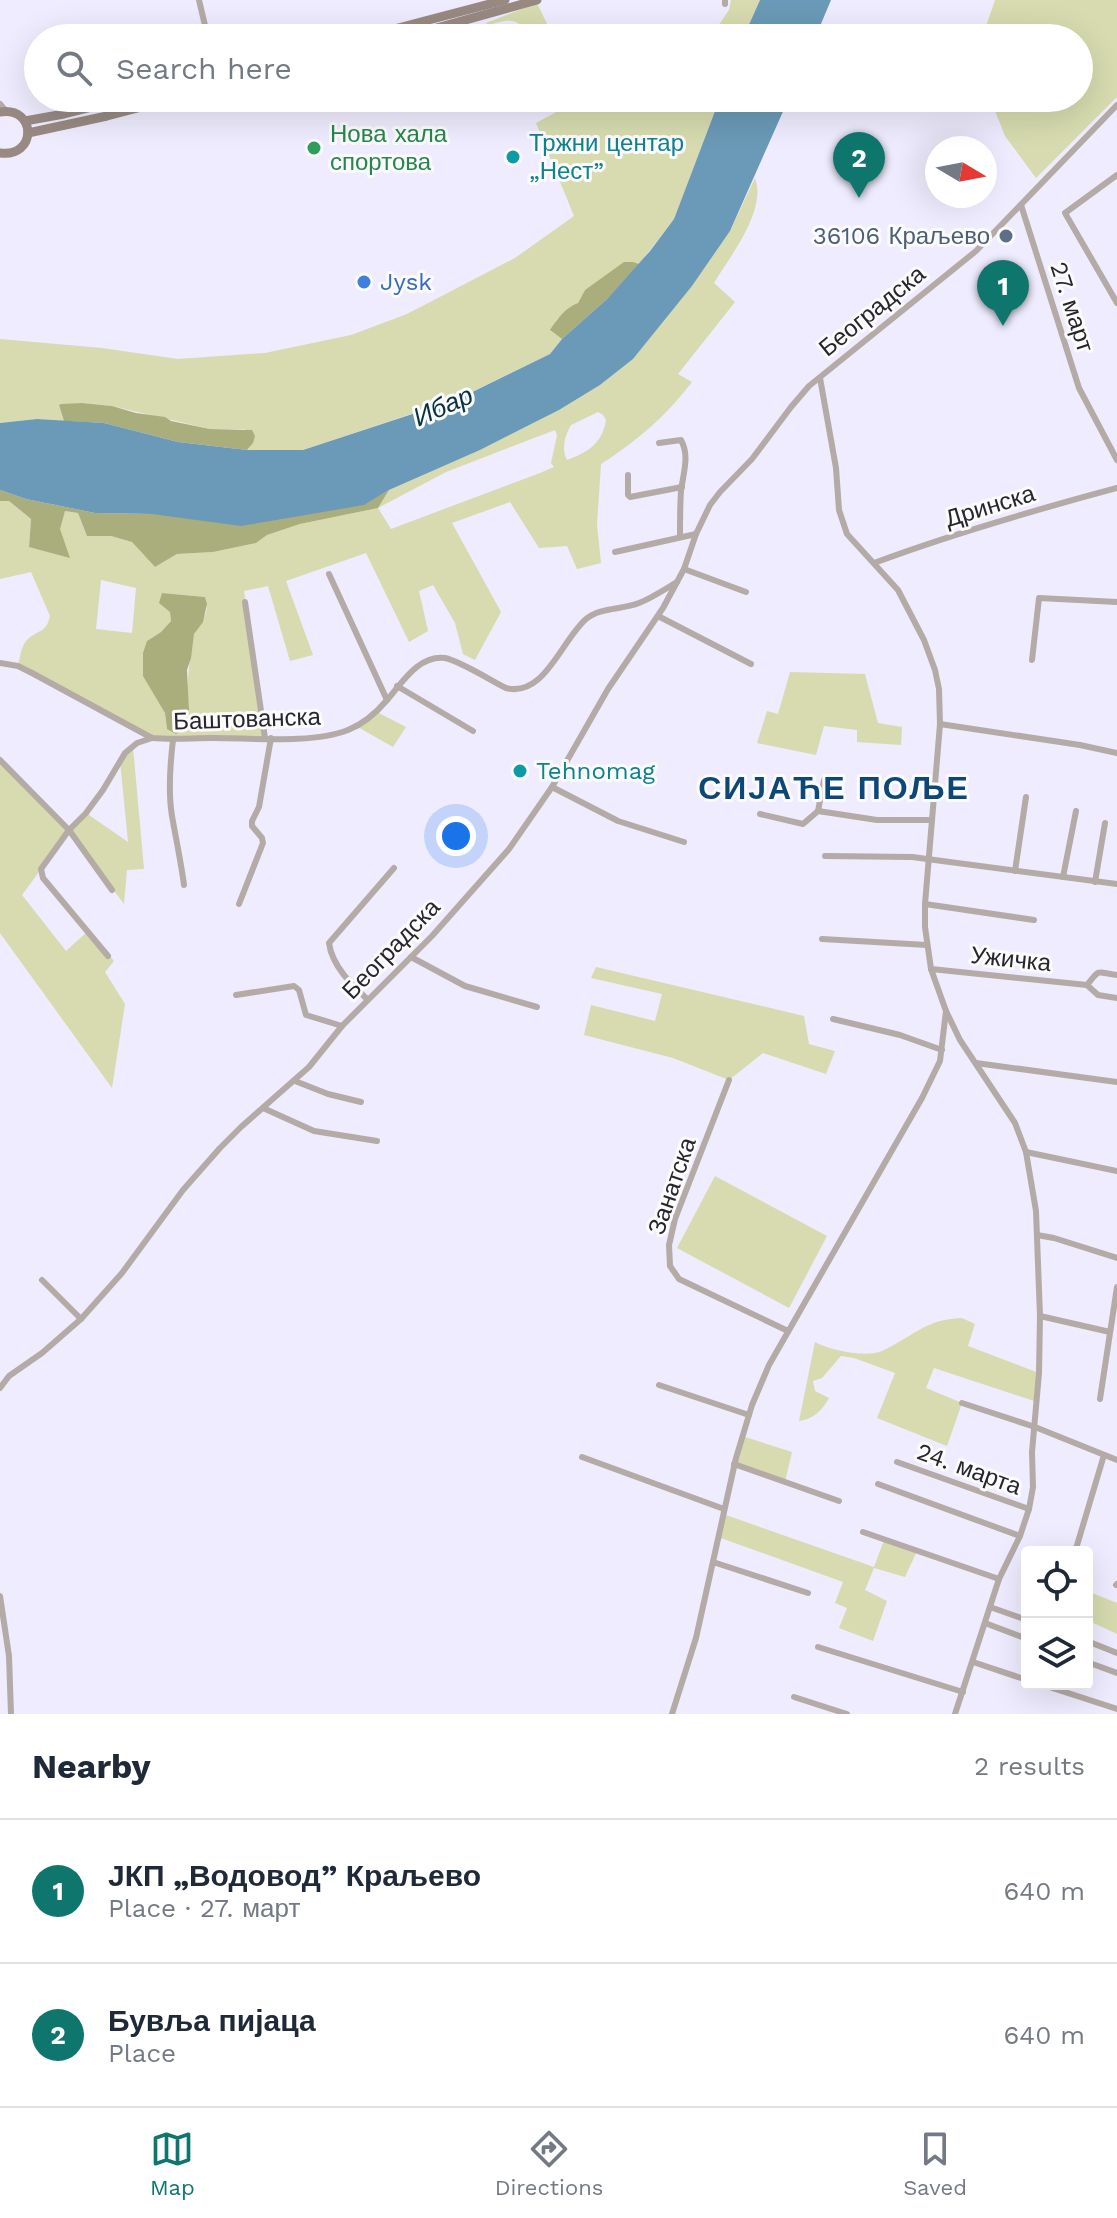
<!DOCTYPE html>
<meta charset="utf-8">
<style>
body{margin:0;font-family:"Work Sans",sans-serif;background:#f6f6f7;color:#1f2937}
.controls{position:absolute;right:24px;bottom:24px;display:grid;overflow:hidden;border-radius:8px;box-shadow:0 8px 32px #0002}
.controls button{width:72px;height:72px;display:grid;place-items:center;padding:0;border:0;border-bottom:2px solid #e0e1e3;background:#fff;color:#1f2937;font:40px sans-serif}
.compass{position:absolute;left:925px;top:136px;width:72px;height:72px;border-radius:50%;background:#fff;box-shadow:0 8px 32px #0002;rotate:100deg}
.you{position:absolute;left:456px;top:836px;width:28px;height:28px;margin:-20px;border:6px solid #fff;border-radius:50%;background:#1a73e8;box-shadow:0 0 0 12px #1a73e833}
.badge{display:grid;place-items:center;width:52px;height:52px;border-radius:50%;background:#0f766e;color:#fff;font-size:26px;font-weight:700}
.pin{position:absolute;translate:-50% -66px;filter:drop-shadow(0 2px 4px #0008)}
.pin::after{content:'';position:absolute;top:42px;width:28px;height:24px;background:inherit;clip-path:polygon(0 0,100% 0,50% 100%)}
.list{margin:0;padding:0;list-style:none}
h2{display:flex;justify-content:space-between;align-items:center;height:104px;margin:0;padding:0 32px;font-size:34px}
h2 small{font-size:26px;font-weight:400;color:#747a83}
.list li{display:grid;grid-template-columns:52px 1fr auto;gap:24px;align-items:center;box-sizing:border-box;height:144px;padding:0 32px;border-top:2px solid #e0e1e3}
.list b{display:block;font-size:30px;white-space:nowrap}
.list p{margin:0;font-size:26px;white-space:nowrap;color:#747a83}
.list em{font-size:26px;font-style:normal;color:#747a83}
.icon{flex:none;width:44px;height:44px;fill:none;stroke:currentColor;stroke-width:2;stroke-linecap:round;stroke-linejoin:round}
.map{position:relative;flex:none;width:1117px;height:1714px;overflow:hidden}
.search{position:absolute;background:#fff;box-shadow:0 8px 32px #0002;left:24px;right:24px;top:24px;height:88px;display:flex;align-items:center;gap:20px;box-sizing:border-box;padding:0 28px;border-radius:44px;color:#747a83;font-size:30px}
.sheet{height:392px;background:#fff}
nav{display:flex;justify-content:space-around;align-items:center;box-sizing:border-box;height:112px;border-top:2px solid #e0e1e3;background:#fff;font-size:22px;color:#747a83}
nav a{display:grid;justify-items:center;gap:4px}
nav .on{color:#0f766e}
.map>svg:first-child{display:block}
.green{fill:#d7dbaf;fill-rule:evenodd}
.forest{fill:#aaad7c}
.water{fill:#6a9ab7}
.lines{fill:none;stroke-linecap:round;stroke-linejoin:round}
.minor{stroke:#b4aaa6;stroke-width:6}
.secondary{stroke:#988a83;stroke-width:9}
.leisure-dot{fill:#2e9e5b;stroke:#fbfbfb;stroke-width:3}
.culture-dot{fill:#0f9aa8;stroke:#fbfbfb;stroke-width:3}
.service-dot{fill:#5c6f8a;stroke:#fbfbfb;stroke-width:3}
.shop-dot{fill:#3f7fe0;stroke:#fbfbfb;stroke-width:3}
.labels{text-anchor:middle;stroke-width:6;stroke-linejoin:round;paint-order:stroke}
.leisure-label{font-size:24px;fill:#27864d;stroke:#fbfbfb;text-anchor:start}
.culture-label{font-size:24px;fill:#0d838f;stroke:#fbfbfb;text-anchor:start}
.service-label{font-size:24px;fill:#4e5e75;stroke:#fbfbfb;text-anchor:end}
.shop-label{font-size:24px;fill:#366cbe;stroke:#fbfbfb;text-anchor:start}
.street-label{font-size:24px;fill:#27262e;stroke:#fbfbfb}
.water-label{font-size:26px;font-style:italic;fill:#063146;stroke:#fbfbfb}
.district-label{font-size:32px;font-weight:bold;letter-spacing:2px;fill:#0c4777;stroke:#fbfbfb}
</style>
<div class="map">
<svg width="1117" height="1714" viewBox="0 0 1117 1714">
<rect width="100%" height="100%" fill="#eeecfe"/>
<!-- green -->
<g class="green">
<path d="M731,0H760L743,38H710L729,10Z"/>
<path d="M995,0H1117V97L1036,178L1005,136L990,98H1079V38H982Z"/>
<path d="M537,3L548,26L543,38H531C517,16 511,19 487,25L486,23Z"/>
<path d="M582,98H720L674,219L639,264L633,262L585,290L578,303L557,319L551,331L562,339L550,354L459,398L303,450H247L253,443L245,429H210L112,406L82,403L59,405L64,421L37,419L0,423V339L102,348L178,359L265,353L351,335L407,314L515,258L574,216L536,123Z"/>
<path d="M755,178C767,211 730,256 714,283L735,302L678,374L692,382C667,415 636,442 601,464L597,525L601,563L577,569L567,546L539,548L510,502L452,523L501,612L475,660L463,654L455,623L433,585L419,591L428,631L409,642L366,553L286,581L313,655L290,661L268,586L244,591L265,738H152L18,666C20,658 21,646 27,640C38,629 46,634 50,616L31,572L0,579V501H9L31,519L29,546L59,529L65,511L78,513L87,536H111L132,542L155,567L177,554L213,552L256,543L267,535L300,524L378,508L389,490L480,450L559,410L600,385L633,359L692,286L730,231ZM598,412L603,415L606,420C602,444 588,452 567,460C561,449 565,435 571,425ZM555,430L557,435L551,463L554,467L540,473L391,529L378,508L446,472ZM101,580L136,588L132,633L96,629ZM162,593L205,597C212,618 196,623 193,639C189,663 186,685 189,710L182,719L167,729L165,713L158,698L147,641L161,632L171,621L170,612Z"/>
<path d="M790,672L865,674L878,723L902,727L901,745L857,742V730L824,726L816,755L757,743L767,711L778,714Z"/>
<path d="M375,711L406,727L393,747L356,726Z"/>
<path d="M133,747L144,869L127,870L124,904L69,831L22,895L66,951L88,931L114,961L105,972L125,1004L112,1088L0,933V760L69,830L86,813L128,842L120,761Z"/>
<path d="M596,967L804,1016L809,1044L835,1051L826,1074L763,1053L729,1080L673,1058L584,1035L591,1005L655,1021L662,994L591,978Z"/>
<path d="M715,1176L827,1236L789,1308L677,1248Z"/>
<path d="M962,1318L975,1324L968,1346L1039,1373L1037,1402L934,1368L926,1388L962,1403L947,1446L877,1418L895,1373L854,1358L841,1356L822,1378L813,1381L815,1391L829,1398C822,1411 813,1419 799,1421L815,1342C829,1350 866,1358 882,1351C913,1337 925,1319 962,1318Z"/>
<path d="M742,1436L792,1452L785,1482L734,1465Z"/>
<path d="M723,1514L874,1567L884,1540L917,1551L905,1577L874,1568L865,1590L887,1601L873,1641L839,1628L847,1608L835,1603L843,1582L718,1537Z"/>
<path d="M1087,1591L1117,1603V1634L1087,1620Z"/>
</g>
<!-- forest -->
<g class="forest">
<path d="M624,262H633L639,264L607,299L562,339L550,330C558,318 565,308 578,303L585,290Z"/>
<path d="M82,403L112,406L136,413L165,417L171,421L210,429L252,430L255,436L253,443L247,450L178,442L104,423L64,421L59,405L61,404Z"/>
<path d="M0,490L26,499L95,513L152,514L363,505L389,490L378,508L300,524L267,535L256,543L213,552L177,554L155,567L132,542L111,536H87L78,513L65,511L60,529L70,558L29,547L31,519L9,501H0Z"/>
<path d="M162,593L205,597L207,604L203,622L194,634L191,658L187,670L189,710L182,719L179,732L176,734L167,729L165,713L143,676V653L147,641L161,632L171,621L170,612L159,603Z"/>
</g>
<!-- water -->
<g class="water">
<path d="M760,0H831L815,38H743Z"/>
<path d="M720,98H789L730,231L692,286L633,359L600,385L559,410L480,450L389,490L364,505L241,526L152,514L95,513L26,499L0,490V423L37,419L104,423L178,442L247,450H303L458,399L550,354L562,339L607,299L650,251L674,219Z"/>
</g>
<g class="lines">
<!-- minor -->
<g class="minor">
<path d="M199,0L208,38"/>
<path d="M725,4V0"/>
<path d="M0,104L6,111"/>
<path d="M1117,175L1065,213L1117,303"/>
<path d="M1021,205L1079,388L1117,460"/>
<path d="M820,378L836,468L839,510L847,534L898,590L924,640L935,670L939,689L940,724L925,904V927L931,969L946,1011L960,1040L1015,1123L1026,1152L1036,1211L1040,1316L1039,1373L1032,1452L1033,1487L1029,1509L1020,1536L999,1579L955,1714"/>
<path d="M659,443L681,440C690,456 683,474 681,491C680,506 680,521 680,537"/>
<path d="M628,475V495L630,497L682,487"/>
<path d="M615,552L696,534"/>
<path d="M874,563C954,533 1035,510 1117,488"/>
<path d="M684,569L746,592"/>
<path d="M329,574L387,700"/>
<path d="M245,602L265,738"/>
<path d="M658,616L751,664"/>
<path d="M1032,660L1039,598L1117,602"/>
<path d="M0,663L18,666L32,673L152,738C173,740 192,738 213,738C252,738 313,744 348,730C363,724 377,712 387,700C402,683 418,655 445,658C460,661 490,680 506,688C544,698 561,641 586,619C600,607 622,610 639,603C652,598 665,589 677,582"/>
<path d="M397,686L473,731"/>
<path d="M940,724L1080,745L1117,753"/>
<path d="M173,740C170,765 168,792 172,816C176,839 181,862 184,885"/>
<path d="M0,760L69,830L112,890"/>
<path d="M552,787L618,821L684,842"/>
<path d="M818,811L824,780"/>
<path d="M760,814L803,824L818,811L877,820H932"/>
<path d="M825,856L912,857L1117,884"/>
<path d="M1015,871L1026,797"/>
<path d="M1063,877L1076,811"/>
<path d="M1095,882L1105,823"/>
<path d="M239,904L263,843L262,838L252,826V821L259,807L271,738"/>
<path d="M925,904L1034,920"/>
<path d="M822,939L927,945"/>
<path d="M108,956L43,878L41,869L69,830L86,813L103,790L125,753L137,743L152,738"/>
<path d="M411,957L465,986L537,1007"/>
<path d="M931,969L1087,985L1098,995L1117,998"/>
<path d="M1087,985C1101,968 1095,972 1117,975"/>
<path d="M236,995L294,986L299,990L306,1015L342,1026"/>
<path d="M367,999C352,985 332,966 329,943L394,868"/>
<path d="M833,1019L900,1035L942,1050"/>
<path d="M976,1063L1117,1082"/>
<path d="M729,1080L675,1219L669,1245L670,1266L679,1279L788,1331"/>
<path d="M295,1081L328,1094L361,1102"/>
<path d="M263,1108L314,1131L377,1141"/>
<path d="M1026,1152L1117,1171"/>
<path d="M1037,1235L1054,1238L1117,1258"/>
<path d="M42,1280L81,1319"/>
<path d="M1040,1316L1110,1332"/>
<path d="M659,1385L749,1415"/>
<path d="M0,1388L9,1376L42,1353L81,1319L122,1273L183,1190L220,1148L241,1127L309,1067L342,1026L432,936L509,849L552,787L608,689L663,608L684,569L696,534L710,505L720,492L752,459L791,407L809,386L976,251L1117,105"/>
<path d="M1100,1399L1117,1287"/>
<path d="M962,1403L1035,1427L1117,1460"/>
<path d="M582,1457L724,1509"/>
<path d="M897,1462L1029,1509"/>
<path d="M734,1464L839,1501"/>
<path d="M878,1484L1020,1536"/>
<path d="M863,1532L999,1579"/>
<path d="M1075,1552L1104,1455"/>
<path d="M713,1562L808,1593"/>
<path d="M1116,1585L1117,1584"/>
<path d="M0,1596L9,1656L11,1714"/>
<path d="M990,1607L1027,1620"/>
<path d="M985,1623L1027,1639"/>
<path d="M1087,1641L1117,1653"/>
<path d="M818,1647L963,1692"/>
<path d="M973,1662L1027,1680"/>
<path d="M1087,1662L1117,1673"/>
<path d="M1040,1684L1117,1709"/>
<path d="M794,1697L847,1714"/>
<path d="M672,1714L696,1638L736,1458L752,1405L769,1365L922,1098L940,1061L946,1011"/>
</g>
<!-- secondary -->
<g class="secondary">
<path d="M360,38L505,0"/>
<path d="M401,38L537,0"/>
<path d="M0,112C37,106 37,158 0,153"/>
<path d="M25,121L64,114L128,98"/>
<path d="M28,133L107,116L176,98"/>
</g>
</g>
<!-- markers -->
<circle class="leisure-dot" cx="314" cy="148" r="8"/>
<g class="culture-dot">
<circle cx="513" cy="157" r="8"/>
<circle cx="520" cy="771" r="8"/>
</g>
<circle class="service-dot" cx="1006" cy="236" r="8"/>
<circle class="shop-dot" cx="364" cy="282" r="8"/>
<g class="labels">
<!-- leisure labels -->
<g class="leisure-label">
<text x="330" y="142">Нова хала<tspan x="330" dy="28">спортова</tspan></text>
</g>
<!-- culture labels -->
<g class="culture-label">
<text x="529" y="151">Тржни центар<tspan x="529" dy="28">„Нест”</tspan></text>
<text x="536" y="779">Tehnomag</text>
</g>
<!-- service labels -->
<g class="service-label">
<text x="990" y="244">36106 Краљево</text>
</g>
<!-- shop labels -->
<g class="shop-label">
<text x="380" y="290">Jysk</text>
</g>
<!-- street labels -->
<g class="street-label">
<text transform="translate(1072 307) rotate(72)" y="8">27. март</text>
<text transform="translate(872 311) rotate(-39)" y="8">Београдска</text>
<text transform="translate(990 506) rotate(-17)" y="8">Дринска</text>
<text transform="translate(247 719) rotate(-2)" y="8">Баштованска</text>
<text transform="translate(391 949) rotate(-46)" y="8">Београдска</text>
<text transform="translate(1011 959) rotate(6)" y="8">Ужичка</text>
<text transform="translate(672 1186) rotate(-71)" y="8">Занатска</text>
<text transform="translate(969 1469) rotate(20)" y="8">24. марта</text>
</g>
<!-- water labels -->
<g class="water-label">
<text transform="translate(443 406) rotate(-24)" y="9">Ибар</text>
</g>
<!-- district labels -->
<g class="district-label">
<text x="834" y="799">СИЈАЋЕ ПОЉЕ</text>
</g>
</g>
</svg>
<div class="controls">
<button><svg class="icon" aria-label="locate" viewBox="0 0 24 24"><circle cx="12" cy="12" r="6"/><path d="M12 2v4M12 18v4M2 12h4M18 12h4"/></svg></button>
<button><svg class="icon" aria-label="layers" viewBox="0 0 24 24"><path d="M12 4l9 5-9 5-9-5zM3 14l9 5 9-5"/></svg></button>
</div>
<svg class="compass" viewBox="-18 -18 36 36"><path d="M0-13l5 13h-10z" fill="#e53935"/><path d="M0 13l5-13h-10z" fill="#747a83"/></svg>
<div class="you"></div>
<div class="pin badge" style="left:1003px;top:326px">1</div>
<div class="pin badge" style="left:859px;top:198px">2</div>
<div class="search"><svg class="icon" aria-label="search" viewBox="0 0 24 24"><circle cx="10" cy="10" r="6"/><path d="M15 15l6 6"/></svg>Search here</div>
</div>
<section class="sheet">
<h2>Nearby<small>2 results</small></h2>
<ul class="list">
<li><span class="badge">1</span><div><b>ЈКП „Водовод” Краљево</b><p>Place · 27. март</p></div><em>640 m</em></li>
<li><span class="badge">2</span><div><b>Бувља пијаца</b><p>Place</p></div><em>640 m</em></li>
</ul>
</section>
<nav>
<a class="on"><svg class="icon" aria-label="map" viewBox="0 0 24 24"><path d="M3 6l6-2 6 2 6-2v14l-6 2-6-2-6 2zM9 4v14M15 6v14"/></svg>Map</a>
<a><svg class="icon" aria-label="directions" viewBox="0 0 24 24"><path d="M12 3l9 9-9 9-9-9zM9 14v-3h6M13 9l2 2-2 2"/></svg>Directions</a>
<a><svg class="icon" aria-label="saved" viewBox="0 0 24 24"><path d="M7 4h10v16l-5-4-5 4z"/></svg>Saved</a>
</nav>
